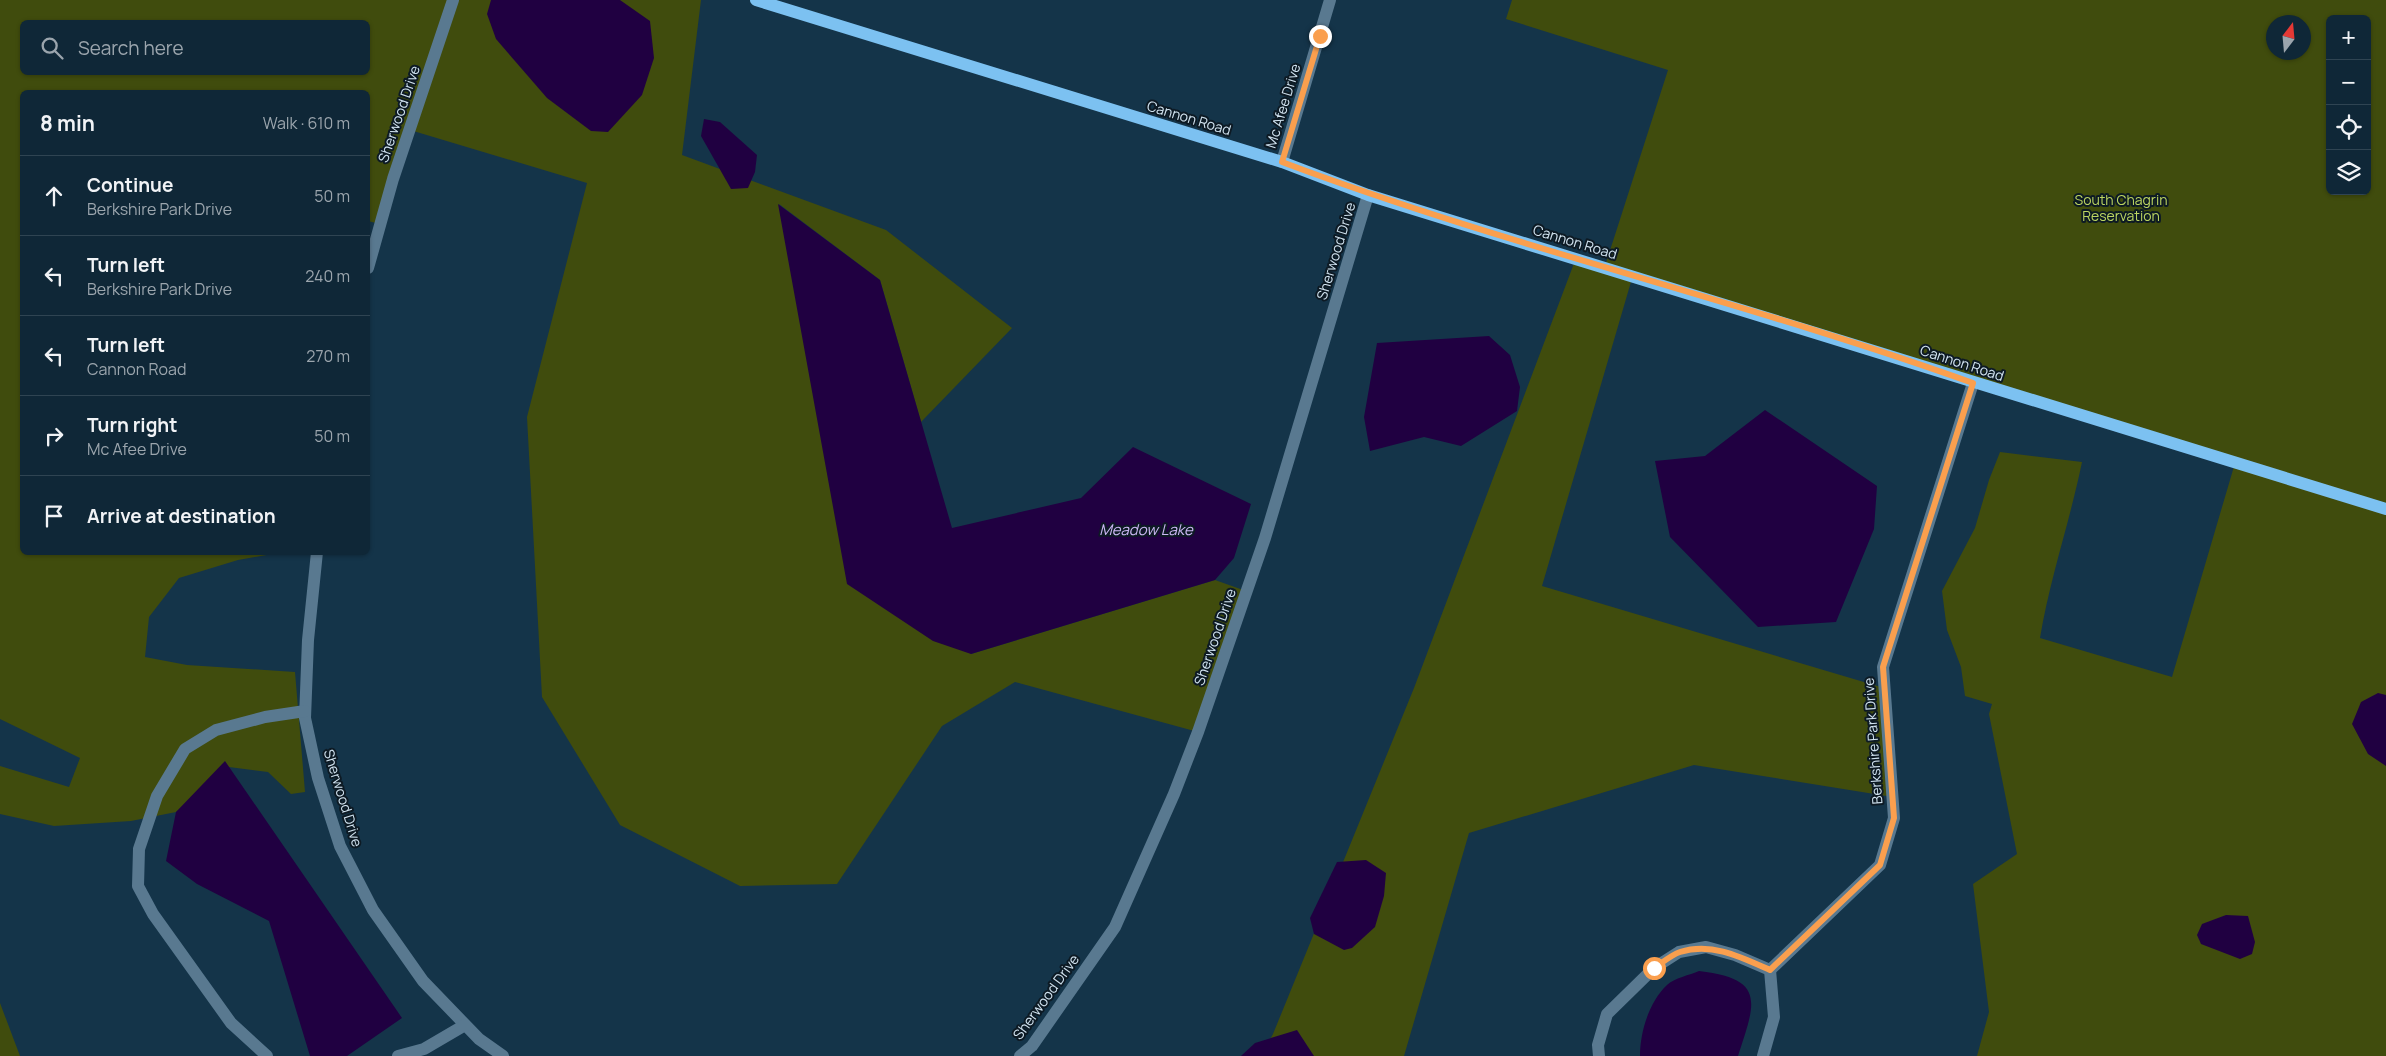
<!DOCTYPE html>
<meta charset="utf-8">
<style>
body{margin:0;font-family:Manrope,sans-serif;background:#182f3f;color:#f1f3f6}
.controls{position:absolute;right:15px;top:15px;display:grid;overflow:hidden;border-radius:8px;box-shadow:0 1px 4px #0004}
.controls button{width:45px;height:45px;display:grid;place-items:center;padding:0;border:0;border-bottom:1px solid #2f4452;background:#0f2737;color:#f1f3f6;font:25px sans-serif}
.compass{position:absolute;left:2266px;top:15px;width:45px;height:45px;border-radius:50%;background:#0f2737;box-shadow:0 1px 4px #0004;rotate:16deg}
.stop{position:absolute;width:15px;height:15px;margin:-11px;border:4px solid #fa9f4e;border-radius:50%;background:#fff}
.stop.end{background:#fa9f4e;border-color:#fff;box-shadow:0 1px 5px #0008}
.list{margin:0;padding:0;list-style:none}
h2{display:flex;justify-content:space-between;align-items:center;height:65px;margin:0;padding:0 20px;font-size:21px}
h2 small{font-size:16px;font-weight:400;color:#9ba5ad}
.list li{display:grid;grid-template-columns:32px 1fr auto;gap:15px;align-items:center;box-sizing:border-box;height:80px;padding:0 20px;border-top:1px solid #2f4452}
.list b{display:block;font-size:19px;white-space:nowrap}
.list p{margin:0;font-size:16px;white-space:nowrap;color:#9ba5ad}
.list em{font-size:16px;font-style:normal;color:#9ba5ad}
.icon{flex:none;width:28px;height:28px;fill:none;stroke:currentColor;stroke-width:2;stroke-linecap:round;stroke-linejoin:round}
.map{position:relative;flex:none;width:2386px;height:1056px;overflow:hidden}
.search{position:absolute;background:#0f2737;box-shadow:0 1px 4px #0004;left:20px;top:20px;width:350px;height:55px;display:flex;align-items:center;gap:12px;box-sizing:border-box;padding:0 18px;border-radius:8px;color:#9ba5ad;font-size:19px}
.panel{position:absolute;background:#0f2737;box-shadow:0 1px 4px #0004;left:20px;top:90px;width:350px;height:465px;border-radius:8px}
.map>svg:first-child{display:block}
.green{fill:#404c0d;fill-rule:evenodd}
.water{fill:#200041}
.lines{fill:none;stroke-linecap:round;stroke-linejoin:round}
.minor{stroke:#597990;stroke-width:12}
.major{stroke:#7cc1f1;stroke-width:12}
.route{stroke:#fa9f4e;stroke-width:6}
.labels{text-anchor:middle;stroke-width:4;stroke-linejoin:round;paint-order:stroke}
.street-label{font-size:14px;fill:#d2e4f1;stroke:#0d1a24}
.park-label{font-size:14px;fill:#bcd561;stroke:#0d1a24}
.water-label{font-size:15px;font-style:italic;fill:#ccb7f4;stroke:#0d1a24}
</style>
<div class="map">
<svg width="2386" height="1056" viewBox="0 0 2386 1056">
<rect width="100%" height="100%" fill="#143449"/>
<!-- green -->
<g class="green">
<path d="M0,0H701L682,155L886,230L1012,328L921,422L880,280L779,204L971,654L1215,580L1246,591L1198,732L1015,682L942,726L837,884L740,886L620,825L542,697L527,417L587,183L410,130L380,224L368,221V92H22V552L278,553L238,560L179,578L149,617L145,657L187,665L295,672L305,792L291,794L268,772L229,767L176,812L131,821L54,826L0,814V766L69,787L80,758L0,719ZM22,22H368V72H22Z"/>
<path d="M1512,0H2386V1056H1977L1989,1012L1973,884L2017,854L1989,714L1992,704L1965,696L1961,667L1947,630L1942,591L1975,528L1989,480L2000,452L2082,462C2070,521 2050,578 2040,638L2172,677L2235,463L1605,266L1668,70L1506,19ZM2330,19H2367V191H2330ZM2274,22H2304V52H2274Z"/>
<path d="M1576,258L1633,275L1542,586L1884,688L1893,797L1694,765L1469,833L1404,1056H1261L1273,1034L1414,688Z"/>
<path d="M0,1003L20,1056H0Z"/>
</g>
<!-- water -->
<g class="water">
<path d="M491,0H620L650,21L654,58L642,95L608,132L591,131L547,98L496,39L487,14Z"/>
<path d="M704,119L720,122L757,155L755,172L748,188L731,189L701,136Z"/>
<path d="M778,204L880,280L952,528L1081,498L1133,447L1251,504L1234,558L1215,580L971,654L933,641L847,584Z"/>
<path d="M1489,336L1510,355L1520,387L1517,411L1461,446L1424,437L1370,451L1364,417L1377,343Z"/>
<path d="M1765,410L1877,486L1874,529L1836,622L1758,627L1670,537L1655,461L1705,456Z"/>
<path d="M2378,693L2386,695V766L2368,754L2352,724L2361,702Z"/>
<path d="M225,761L402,1018L347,1056H310L269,921L197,884L166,861L176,812Z"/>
<path d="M1366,860L1386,873L1384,896L1375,927L1352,948L1344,950L1314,934L1310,918L1337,862Z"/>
<path d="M2226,915L2248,916L2255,942L2252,954L2240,959L2201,944L2197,935L2202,924Z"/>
<path d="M1699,971C1767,979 1755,1003 1738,1056H1640C1640,1032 1649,1002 1667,985C1674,978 1690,975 1699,971Z"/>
<path d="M1297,1030L1314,1056H1241L1255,1043Z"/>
</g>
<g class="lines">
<!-- minor -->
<g class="minor">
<path d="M1282,162L1330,0"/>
<path d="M368,268L393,179L453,0"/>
<path d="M317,552L308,640L305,718L318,778L340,846L373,910L423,981L479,1039L503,1056"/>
<path d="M1770,970L1880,865L1894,818L1883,667L1973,383"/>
<path d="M267,1056L231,1023L153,914L138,886L139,849L157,796L185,749L216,730L265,717L305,711"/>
<path d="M398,1056L424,1049L465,1025"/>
<path d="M1020,1056L1032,1046L1115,927L1174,794L1198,732L1265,538L1368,195"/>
<path d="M1599,1056L1598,1045L1607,1014L1654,968L1679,952L1706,947L1735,955L1770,970"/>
<path d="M1763,1056L1774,1017L1770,970"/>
</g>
<!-- major -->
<path class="major" d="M756,0L1282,162L1368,195L2386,509"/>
</g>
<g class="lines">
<!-- route -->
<path class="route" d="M1320,36L1282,162C1508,247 1745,301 1973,383L1883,667L1894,818L1880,865L1770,970C1741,957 1712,942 1680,952C1671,955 1662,963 1654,968"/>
</g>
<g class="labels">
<!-- street labels -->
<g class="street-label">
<text transform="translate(1283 106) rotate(-73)" y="5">Mc Afee Drive</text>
<text transform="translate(399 114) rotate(-71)" y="5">Sherwood Drive</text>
<text transform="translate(1189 118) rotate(17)" y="5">Cannon Road</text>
<text transform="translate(1575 242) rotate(17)" y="5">Cannon Road</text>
<text transform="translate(1336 251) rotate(-73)" y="5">Sherwood Drive</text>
<text transform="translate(1962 363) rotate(18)" y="5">Cannon Road</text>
<text transform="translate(1215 637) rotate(-71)" y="5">Sherwood Drive</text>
<text transform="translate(1873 741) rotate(-94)" y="5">Berkshire Park Drive</text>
<text transform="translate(343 798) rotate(73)" y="5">Sherwood Drive</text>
<text transform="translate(1046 997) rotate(-54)" y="5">Sherwood Drive</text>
</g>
<!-- park labels -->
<g class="park-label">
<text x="2121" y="205">South Chagrin<tspan x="2121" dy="16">Reservation</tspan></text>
</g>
<!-- water labels -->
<g class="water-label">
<text x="1146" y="535">Meadow Lake</text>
</g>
</g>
</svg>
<div class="controls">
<button>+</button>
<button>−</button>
<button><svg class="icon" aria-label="locate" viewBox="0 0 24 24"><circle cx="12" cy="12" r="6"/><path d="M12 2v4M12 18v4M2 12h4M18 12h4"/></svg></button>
<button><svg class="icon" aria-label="layers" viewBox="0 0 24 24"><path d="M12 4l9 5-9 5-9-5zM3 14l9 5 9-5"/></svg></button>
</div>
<svg class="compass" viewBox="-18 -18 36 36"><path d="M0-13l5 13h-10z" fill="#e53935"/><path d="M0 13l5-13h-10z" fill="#9ba5ad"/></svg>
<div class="stop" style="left:1654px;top:968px"></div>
<div class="stop end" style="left:1320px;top:36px"></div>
<div class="search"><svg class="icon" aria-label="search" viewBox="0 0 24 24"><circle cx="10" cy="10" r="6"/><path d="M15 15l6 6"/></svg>Search here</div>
<section class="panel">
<h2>8 min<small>Walk · 610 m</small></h2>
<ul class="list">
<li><svg class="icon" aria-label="ahead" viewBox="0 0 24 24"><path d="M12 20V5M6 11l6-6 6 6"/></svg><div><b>Continue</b><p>Berkshire Park Drive</p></div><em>50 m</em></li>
<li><svg class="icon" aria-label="left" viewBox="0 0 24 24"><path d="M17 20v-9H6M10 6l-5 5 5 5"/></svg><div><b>Turn left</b><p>Berkshire Park Drive</p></div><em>240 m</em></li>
<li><svg class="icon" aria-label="left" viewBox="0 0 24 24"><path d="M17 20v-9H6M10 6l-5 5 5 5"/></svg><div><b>Turn left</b><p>Cannon Road</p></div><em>270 m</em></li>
<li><svg class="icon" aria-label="right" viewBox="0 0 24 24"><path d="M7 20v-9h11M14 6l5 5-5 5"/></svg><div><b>Turn right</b><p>Mc Afee Drive</p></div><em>50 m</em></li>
<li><svg class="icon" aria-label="arrive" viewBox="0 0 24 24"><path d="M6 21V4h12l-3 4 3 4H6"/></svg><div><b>Arrive at destination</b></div></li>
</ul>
</section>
</div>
